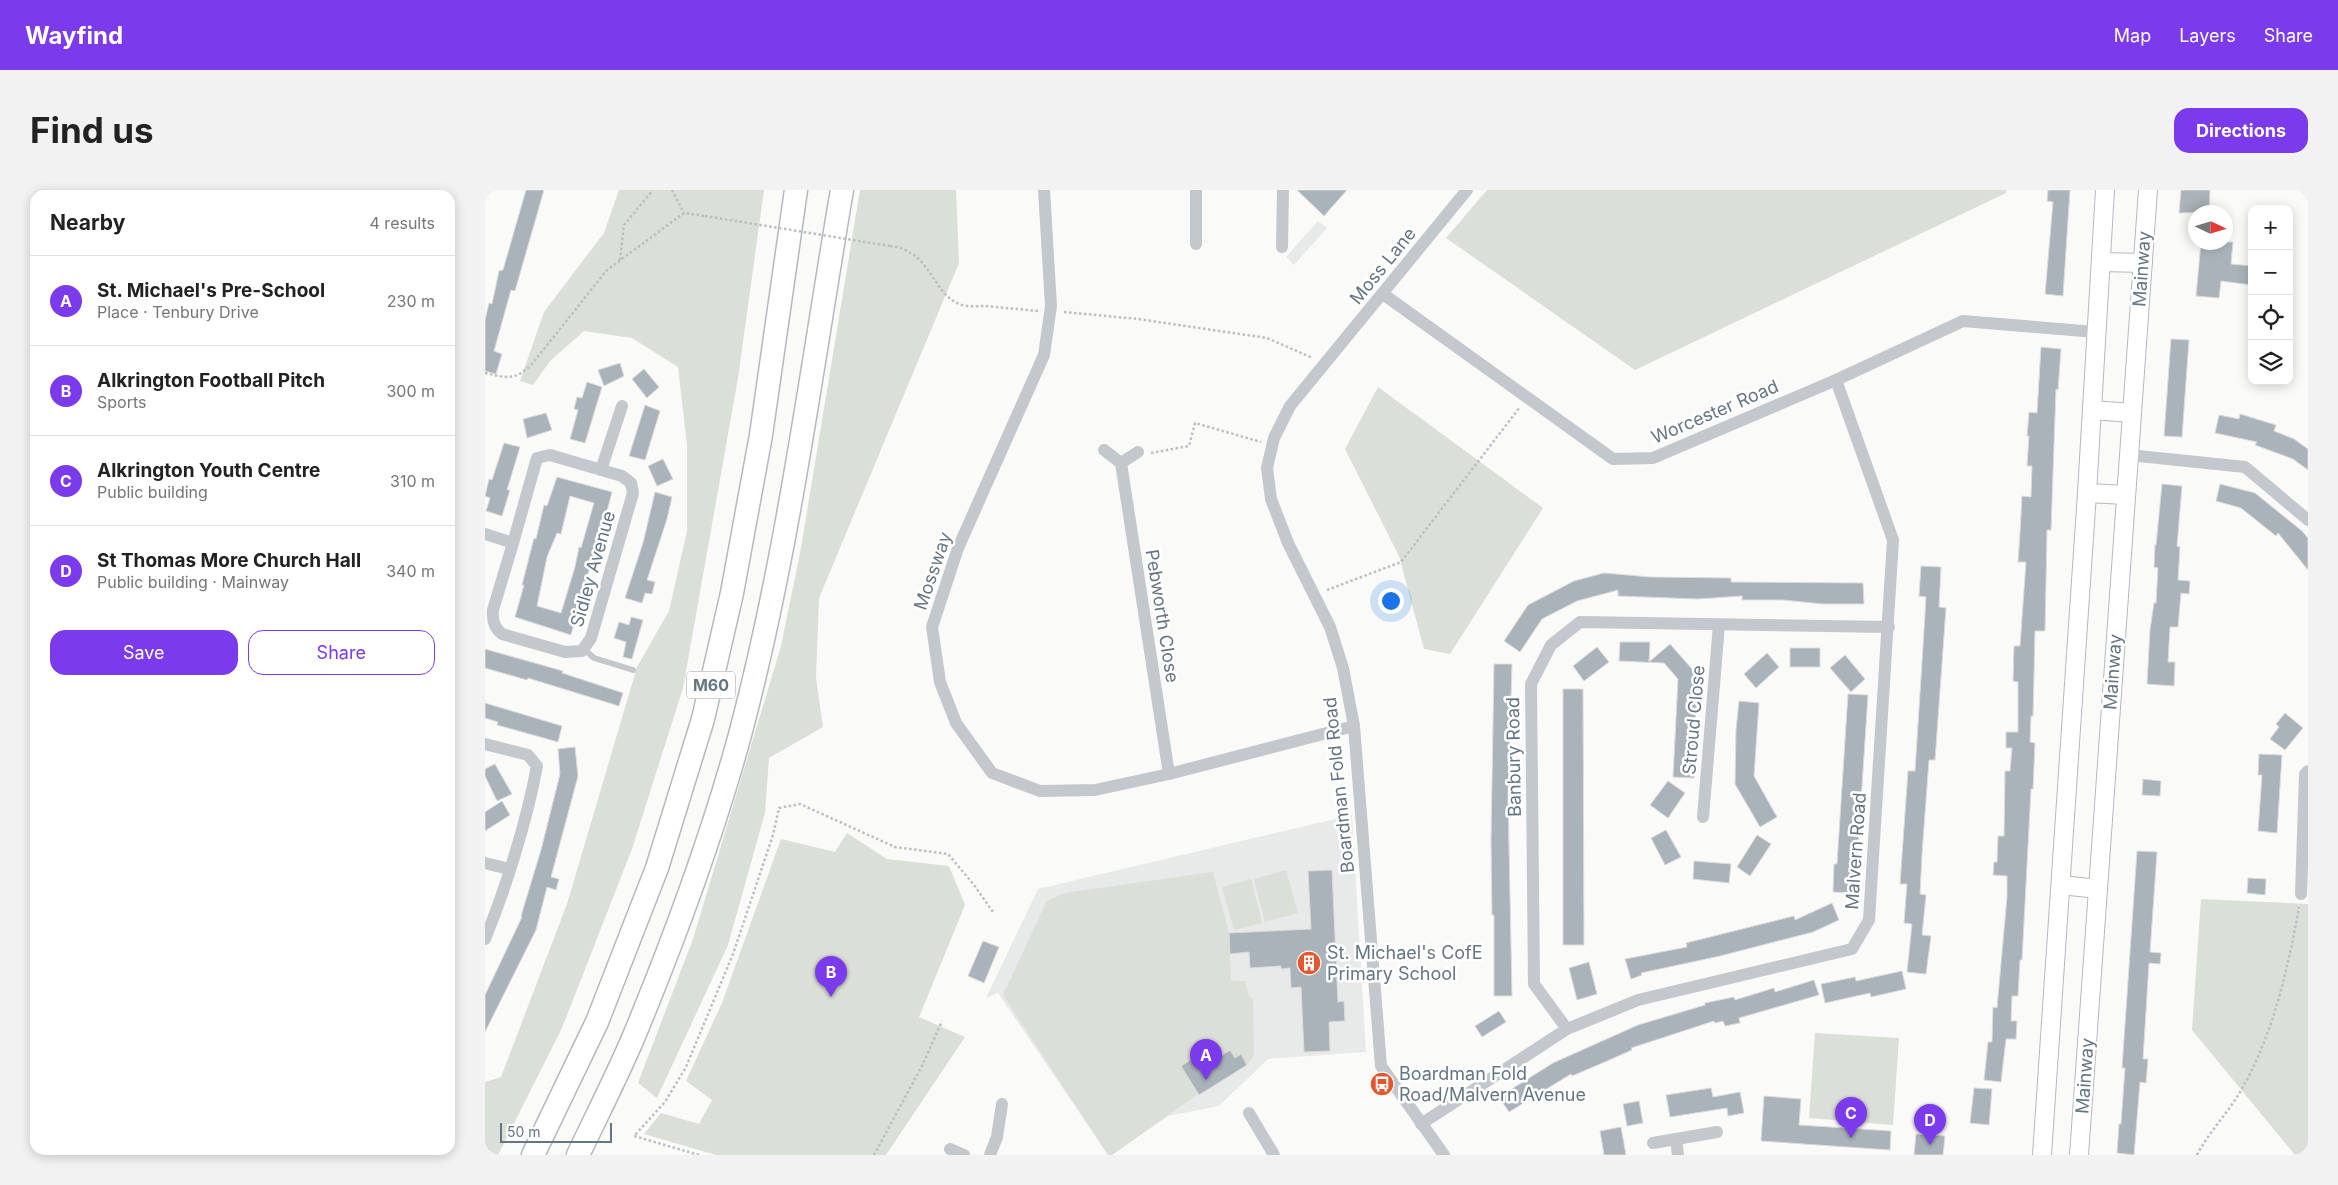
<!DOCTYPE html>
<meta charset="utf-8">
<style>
body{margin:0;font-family:Inter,sans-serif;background:#f2f2f2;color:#222}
.controls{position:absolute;right:15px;top:15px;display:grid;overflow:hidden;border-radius:10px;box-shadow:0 2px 12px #0003}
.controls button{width:45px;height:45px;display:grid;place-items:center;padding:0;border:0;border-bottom:1px solid #e0e0e0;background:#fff;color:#222;font:25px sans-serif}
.compass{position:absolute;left:1703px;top:15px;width:45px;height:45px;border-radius:50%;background:#fff;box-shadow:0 2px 12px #0003;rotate:94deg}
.scale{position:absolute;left:15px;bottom:12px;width:112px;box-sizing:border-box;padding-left:5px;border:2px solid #657683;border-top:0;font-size:14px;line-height:18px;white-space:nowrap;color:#657683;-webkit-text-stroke:4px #fff;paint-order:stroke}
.you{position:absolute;left:905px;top:410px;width:18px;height:18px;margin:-12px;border:4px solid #fff;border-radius:50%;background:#1a73e8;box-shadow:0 0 0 8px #1a73e833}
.badge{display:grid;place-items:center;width:32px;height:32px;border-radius:50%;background:#7c3aed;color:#fff;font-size:16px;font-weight:700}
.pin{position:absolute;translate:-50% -41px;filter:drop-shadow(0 1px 2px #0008)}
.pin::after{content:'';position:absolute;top:26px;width:18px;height:15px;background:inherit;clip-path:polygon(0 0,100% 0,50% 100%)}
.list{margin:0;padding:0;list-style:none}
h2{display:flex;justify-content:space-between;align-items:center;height:65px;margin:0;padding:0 20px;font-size:21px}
h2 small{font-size:16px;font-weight:400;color:#767676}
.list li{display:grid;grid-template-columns:32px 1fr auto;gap:15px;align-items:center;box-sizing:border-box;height:90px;padding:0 20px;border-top:1px solid #e0e0e0}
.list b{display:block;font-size:19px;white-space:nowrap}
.list p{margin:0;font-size:16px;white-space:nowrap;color:#767676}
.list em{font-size:16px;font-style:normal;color:#767676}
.actions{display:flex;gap:10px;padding:15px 20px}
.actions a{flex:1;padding:11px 0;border:1px solid #7c3aed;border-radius:15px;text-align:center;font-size:18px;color:#7c3aed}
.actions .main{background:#7c3aed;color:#fff}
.icon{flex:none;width:28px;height:28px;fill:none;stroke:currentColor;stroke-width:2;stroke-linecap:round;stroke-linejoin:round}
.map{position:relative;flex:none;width:1823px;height:965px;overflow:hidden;border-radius:15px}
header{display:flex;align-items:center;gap:30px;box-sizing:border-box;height:70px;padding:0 25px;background:#7c3aed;color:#fff}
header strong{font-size:24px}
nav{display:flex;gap:28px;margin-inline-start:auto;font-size:18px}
.intro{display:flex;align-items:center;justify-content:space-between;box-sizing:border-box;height:120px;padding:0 30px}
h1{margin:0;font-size:35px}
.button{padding:12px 22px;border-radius:15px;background:#7c3aed;color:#fff;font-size:18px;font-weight:700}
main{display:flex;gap:30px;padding:0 30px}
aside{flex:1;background:#fff;border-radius:15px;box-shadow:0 2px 12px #0003}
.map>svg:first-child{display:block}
.built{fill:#e8e9e9}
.green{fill:#dadfd7}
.building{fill:#aab3b9;stroke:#dcdcda;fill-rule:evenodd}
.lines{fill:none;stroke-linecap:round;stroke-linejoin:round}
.secondary-casing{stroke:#b3babf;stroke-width:20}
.highway-casing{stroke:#b4b9bd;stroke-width:25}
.path{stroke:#bbbfc2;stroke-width:2.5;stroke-dasharray:2.5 2.5;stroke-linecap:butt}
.lane{stroke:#c3c8cc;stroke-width:6}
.street{stroke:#c3c8cc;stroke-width:12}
.secondary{stroke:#fff;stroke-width:18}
.highway{stroke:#fff;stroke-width:22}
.path-bridge{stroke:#bbbfc2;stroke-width:2.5;stroke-dasharray:2.5 2.5;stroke-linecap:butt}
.labels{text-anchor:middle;stroke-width:5;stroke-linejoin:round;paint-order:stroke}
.shield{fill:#fff;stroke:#939fa8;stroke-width:1}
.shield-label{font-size:16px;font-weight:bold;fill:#657683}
.street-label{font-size:18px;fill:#657683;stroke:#fff}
.poi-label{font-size:18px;fill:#657683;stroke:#fff;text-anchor:start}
</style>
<header>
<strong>Wayfind</strong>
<nav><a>Map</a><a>Layers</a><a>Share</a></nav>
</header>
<div class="intro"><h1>Find us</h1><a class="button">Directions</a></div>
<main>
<aside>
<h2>Nearby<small>4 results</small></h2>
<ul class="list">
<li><span class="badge">A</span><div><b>St. Michael's Pre-School</b><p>Place · Tenbury Drive</p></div><em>230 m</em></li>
<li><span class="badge">B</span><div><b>Alkrington Football Pitch</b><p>Sports</p></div><em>300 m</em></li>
<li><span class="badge">C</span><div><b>Alkrington Youth Centre</b><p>Public building</p></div><em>310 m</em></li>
<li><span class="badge">D</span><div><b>St Thomas More Church Hall</b><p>Public building · Mainway</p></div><em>340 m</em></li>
</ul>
<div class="actions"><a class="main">Save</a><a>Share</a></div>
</aside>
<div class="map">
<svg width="1823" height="965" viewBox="0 0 1823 965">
<rect width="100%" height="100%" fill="#fafaf8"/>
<!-- built -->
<g class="built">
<path d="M833,31L842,38L809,75L801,67Z"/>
<path d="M867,625L881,862L783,869L734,916L683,926L627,965H623L513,803L501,808L553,699Z"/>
</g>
<!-- green -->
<g class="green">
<path d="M134,0H279L253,188L198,498L147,659L77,838L13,965H0V892L16,887L82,714L152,477L184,421L202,341V255L193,177L147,148L99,141L65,171L48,195L35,191L59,122L119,43Z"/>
<path d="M375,0H471L474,73L334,408L331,488L338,537L284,568L280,623L243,755L172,908L153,893L208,749L296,456L316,358Z"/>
<path d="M1002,0H1521V3L1150,180L961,48Z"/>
<path d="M893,197L1058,318L965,464L939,459L914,366L860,259Z"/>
<path d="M362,643L402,669L464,676L480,715L434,827L480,847L401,965H231L159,944L176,923L214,934L227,910L201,891L237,813L296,649L350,662Z"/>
<path d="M801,680L813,723L780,732L769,689Z"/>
<path d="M728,682L744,743L746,791H760L764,807L768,809L769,865L762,875L756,865L750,868L745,860L736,866L729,855L696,876L713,904L627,965H623L518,805L562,711L579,703Z"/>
<path d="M766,689L777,733L749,740L737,697Z"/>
<path d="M1716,709L1823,714V965H1810L1707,840Z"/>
<path d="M1330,843L1414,848L1408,935L1324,928Z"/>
</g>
<!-- building -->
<g class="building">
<path d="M41,0H59L30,101L26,100L9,161L17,164L11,184L0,181V130L4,113L7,114L14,81L18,80Z"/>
<path d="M812,0H862L839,26Z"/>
<path d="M1563,0H1585L1578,106L1560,104L1568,12L1562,11Z"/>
<path d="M1696,0H1725L1724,22L1694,23Z"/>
<path d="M1716,52H1748L1746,74L1767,76V95L1736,91L1734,108L1711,106Z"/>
<path d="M1686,149L1704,150L1697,247L1679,246Z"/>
<path d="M1556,157L1576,159L1573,200L1571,199L1566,340H1562L1560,441H1550L1548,526H1546L1545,552L1550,553L1548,599H1546L1537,770H1535L1533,806H1527L1526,831H1532L1531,849H1521L1516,892L1499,890L1503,852H1507L1508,817L1512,818L1522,707V686L1508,685L1509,672H1512L1513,646H1519L1520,581H1525L1527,558H1521V542H1533V492L1528,491L1529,456H1535L1541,372H1533L1535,343L1537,306L1546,307L1547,276H1542L1544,246H1542L1544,222L1552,223Z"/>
<path d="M135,173L139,186L119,196L113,180Z"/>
<path d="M159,179L174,197L162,208L147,189Z"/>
<path d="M102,192L117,197L100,253L85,249L93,220L89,219L92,207L97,208Z"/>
<path d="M160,215L175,221L160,270L144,266Z"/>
<path d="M61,223L67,240L42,248L38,229Z"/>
<path d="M1755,224L1791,235L1789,241L1809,249L1823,259V280L1808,269L1770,255L1772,252L1730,243L1734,225L1754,229Z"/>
<path d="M19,253L35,257L22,300H25L17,326L1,321L5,308L0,306L4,289L7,290Z"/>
<path d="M178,269L188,289L172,296L163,276Z"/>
<path d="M72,287L127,302L107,380H104L86,445L30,427L39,395H37L49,348L51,349L59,315L62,316ZM85,306L109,313L96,358L94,357L90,377L76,423L52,416L62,367L72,343L76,344Z"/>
<path d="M1677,294L1697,296L1692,356L1695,357L1693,390L1705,391L1704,404L1696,403L1693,437H1685L1683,472H1690L1689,496L1662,494L1665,440L1669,413H1671L1673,378L1669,377L1670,355H1671Z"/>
<path d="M1735,294L1770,303L1817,341L1823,348V380L1793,343L1791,346L1756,318L1731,311Z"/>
<path d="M170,302L187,307L182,329L162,390L170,392L167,404L160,403L157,413L140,408L158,353Z"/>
<path d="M1436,376L1456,377L1454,417L1461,418L1450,570H1444L1437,664L1435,704L1441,705L1437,745L1446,746L1441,784L1422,782L1427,734L1419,733L1422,694H1415L1423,581H1430L1438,457L1441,407L1434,406Z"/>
<path d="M1119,383L1165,387L1246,388V392L1378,393L1379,414H1338L1298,410H1257V406L1213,409L1133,406V400L1092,411L1057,429L1035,462L1019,451L1043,415L1089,391Z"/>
<path d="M146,427L158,430L147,469L138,467L141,452L129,448L134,432L144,435Z"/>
<path d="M1135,452H1165L1164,472L1185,454L1214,487L1208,553H1210L1209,588L1188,587L1193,489L1179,473L1134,471Z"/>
<path d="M1112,457L1124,472L1099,491L1088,476Z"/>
<rect x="1305" y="458" width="30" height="19"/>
<path d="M0,459L78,481L77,483L138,503L134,516L43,488L42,490L0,478Z"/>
<path d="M1282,463L1294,477L1271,498L1259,484Z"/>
<path d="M1360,465L1380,489L1366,502L1345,478Z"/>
<path d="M1009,474H1027L1023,606L1027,806H1009V725H1007L1006,650Z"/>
<path d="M1078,499H1098L1099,755H1078Z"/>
<path d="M1363,504L1383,505L1370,703L1348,702L1349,674H1352Z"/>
<path d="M1254,511L1274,513L1269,586L1292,627L1275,637L1250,594L1251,540Z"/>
<path d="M0,513L77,536L73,552L12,535L13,532L0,528Z"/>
<path d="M1800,523L1818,538L1800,560L1785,549L1794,537L1791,534Z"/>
<path d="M90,557L93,586L66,687L74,689L71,700L62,697L51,740L0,842V805L37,727L36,726L56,660L75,584L73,559Z"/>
<path d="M1774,564L1797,565L1792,643L1773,641L1777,585H1773Z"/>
<path d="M10,574L27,604L12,611L0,586V579Z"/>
<path d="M1658,589L1676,591L1675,606L1657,605Z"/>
<path d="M1183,591L1200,603L1183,628L1165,615Z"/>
<path d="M17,611L25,625L0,641V622Z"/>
<path d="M1181,640L1196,667L1180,675L1166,648Z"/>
<path d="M1272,645L1286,654L1265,686L1252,677Z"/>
<path d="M1652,661L1672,662L1665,762L1676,763L1675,774L1664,773L1658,869H1663L1661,893L1655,892L1649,965L1632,963L1634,934H1636L1640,878H1637Z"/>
<path d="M1209,671L1246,674L1244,693L1208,689Z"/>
<path d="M847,680L853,812L859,811L860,831L844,832L845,861L819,862L816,797L806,798L805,778L796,779V776L765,778L764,762L745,764L744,743L826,739L823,681Z"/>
<path d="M1763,688L1781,689L1780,705L1762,703Z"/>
<path d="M1347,713L1354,730L1328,742L1235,766L1156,783L1157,785L1146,789L1140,769L1202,757L1201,753L1309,726L1310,730Z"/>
<path d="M498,751L514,757L499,793L483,786Z"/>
<path d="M1104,772L1112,804L1092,810L1084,778Z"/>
<path d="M1417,781L1421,799L1386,807L1385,803L1340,813L1336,794L1370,787L1371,791Z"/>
<path d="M1329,790L1334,805L1254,828L1255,833L1240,836L1238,831L1230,833L1229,831L1146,858L1147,860L1122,871L1087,886L1086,884L1024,922L1014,907L1068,873L1153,835L1220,815V813L1249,807L1250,810L1289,798L1290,802Z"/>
<path d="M1014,821L1021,832L997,847L990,836Z"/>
<path d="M729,855L736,866L745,860L750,868L756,864L762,875L714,905L696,876Z"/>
<path d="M1226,898L1228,907L1255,902L1259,923L1243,926L1242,918L1185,927L1181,905Z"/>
<path d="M1489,898L1507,899L1504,935L1485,933Z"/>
<path d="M1279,906L1316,909L1314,935L1406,941L1405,960L1276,951Z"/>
<path d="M1154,911L1158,933L1142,936L1138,914Z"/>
<path d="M1136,937L1141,965H1119L1115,941Z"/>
<path d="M1431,944L1460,946L1458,965H1429Z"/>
</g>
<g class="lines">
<!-- secondary casing -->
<g class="secondary-casing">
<g id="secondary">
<path d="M1616,72L1658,73"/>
<path d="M1607,220L1647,223"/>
<path d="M1602,303L1641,305"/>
<path d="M1576,695L1613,699"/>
<path d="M1557,965L1602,303L1620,0"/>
<path d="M1594,965L1663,0"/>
</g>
</g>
<!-- highway casing -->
<g class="highway-casing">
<g id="highway">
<path d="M48,965L112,832L172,678L218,529L247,403L276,245L311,0"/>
<path d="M93,965C112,925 132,886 149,846C190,747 228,645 256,541C303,363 326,181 357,0"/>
</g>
</g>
<!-- path -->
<g class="path">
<path d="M187,0L199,23"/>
<path d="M405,56C448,61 446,105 477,115C484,117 493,116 500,116C518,118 535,119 553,121"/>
<path d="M135,70L139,35L168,0"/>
<path d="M579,122L653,129L782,148L828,168"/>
<path d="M0,183C23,188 29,191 47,174L122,80L199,23L220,26"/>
<path d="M666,263L704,256L710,233L776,252"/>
<path d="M842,400L916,372L1035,217"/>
<path d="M214,965L149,946L180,912L201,877L248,764L288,645L294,618L315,614L410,657L463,664L489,695L508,722"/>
<path d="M389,965L438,874L457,831"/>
<path d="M1712,965C1725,940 1746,920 1759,895C1789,841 1803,778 1814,717"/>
</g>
<!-- lane -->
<path class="lane" d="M99,459L109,468L148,480"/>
<!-- street -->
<g class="street">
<path d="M559,0L566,116L559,165L473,358L447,437L455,492L471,533L507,583L555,601L610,600L684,584L869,536"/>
<path d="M711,54V0"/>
<path d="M797,57L798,0"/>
<path d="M898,104L1128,269L1168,268L1351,190L1478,131L1611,142"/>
<path d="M619,260L636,273"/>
<path d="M653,262L636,273L684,584"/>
<path d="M1644,265L1760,277L1823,330"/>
<path d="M116,280L137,216"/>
<path d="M0,344L28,353L52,268L65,265L137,286L146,293L148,303L106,448L97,461L80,462L17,444C9,438 7,430 8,420L28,353"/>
<path d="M0,554L43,565L52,576C42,630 21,698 0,749"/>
<path d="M1218,627L1234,435"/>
<path d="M0,673L24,679"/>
<path d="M1816,704L1820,584L1823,581"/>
<path d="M1082,839L1049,794L1046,494L1066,455L1095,432L1404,437"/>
<path d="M764,923L789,965"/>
<path d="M936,934L1082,839L1153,810L1367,759L1384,730L1408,350L1351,190"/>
<path d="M1191,949L1193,965"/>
<path d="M1168,953L1232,942"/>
<path d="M465,959L479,965"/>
<path d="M505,965L512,947L517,914"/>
<path d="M959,965L896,876L869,536L858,478L845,437L803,353L786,309L782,278L789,248L805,216L982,0"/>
</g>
<!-- secondary -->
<use href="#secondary" class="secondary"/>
<!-- highway -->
<use href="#highway" class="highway"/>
<!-- path-bridge -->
<path class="path-bridge" d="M220,26L405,56"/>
</g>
<!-- icons -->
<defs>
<g id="building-disc" transform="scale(1.25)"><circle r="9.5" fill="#e4572e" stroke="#fff"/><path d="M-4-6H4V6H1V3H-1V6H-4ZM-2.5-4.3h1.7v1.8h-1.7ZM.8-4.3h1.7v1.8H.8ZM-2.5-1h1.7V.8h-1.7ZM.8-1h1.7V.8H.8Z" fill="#fff"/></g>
<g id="bus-disc" transform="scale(1.25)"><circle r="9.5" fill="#e4572e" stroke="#fff"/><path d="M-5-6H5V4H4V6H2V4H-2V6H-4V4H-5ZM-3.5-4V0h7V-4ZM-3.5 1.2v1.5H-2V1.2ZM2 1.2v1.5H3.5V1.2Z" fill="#fff"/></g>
</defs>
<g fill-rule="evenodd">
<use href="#building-disc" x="824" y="773"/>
<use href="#bus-disc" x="897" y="894"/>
</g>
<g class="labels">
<!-- shield labels -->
<rect class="shield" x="202" y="481.5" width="48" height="27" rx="4"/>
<g class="shield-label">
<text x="226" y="501">M60</text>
</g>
<!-- street labels -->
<g class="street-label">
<text transform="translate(898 76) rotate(-51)" y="6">Moss Lane</text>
<text transform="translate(1657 79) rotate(-86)" y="6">Mainway</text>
<text transform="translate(1230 222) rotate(-23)" y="6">Worcester Road</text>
<text transform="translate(108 379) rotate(-74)" y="6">Sidley Avenue</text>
<text transform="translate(448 381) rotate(-71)" y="6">Mossway</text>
<text transform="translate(677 426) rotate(81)" y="6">Pebworth Close</text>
<text transform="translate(1628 482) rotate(-86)" y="6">Mainway</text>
<text transform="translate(1209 530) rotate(-85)" y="6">Stroud Close</text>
<text transform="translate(1029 567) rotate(-91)" y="6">Banbury Road</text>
<text transform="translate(854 595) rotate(-96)" y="6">Boardman Fold Road</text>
<text transform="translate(1371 661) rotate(-86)" y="6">Malvern Road</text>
<text transform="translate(1600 886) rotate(-86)" y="6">Mainway</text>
</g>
<!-- poi labels -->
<g class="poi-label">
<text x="842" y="769">St. Michael's CofE<tspan x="842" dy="21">Primary School</tspan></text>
<text x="914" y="890">Boardman Fold<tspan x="914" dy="21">Road/Malvern Avenue</tspan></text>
</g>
</g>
</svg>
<div class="controls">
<button>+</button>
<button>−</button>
<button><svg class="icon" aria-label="locate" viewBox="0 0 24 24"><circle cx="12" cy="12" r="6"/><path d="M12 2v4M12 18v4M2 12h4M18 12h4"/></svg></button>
<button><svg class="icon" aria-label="layers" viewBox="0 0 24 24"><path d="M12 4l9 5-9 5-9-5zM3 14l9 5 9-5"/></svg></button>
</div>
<svg class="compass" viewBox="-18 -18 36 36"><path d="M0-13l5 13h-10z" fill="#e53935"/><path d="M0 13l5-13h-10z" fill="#767676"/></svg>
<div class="scale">50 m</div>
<div class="you"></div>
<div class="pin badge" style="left:721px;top:890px">A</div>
<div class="pin badge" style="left:346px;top:807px">B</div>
<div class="pin badge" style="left:1366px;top:948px">C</div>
<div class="pin badge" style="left:1445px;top:955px">D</div>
</div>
</main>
